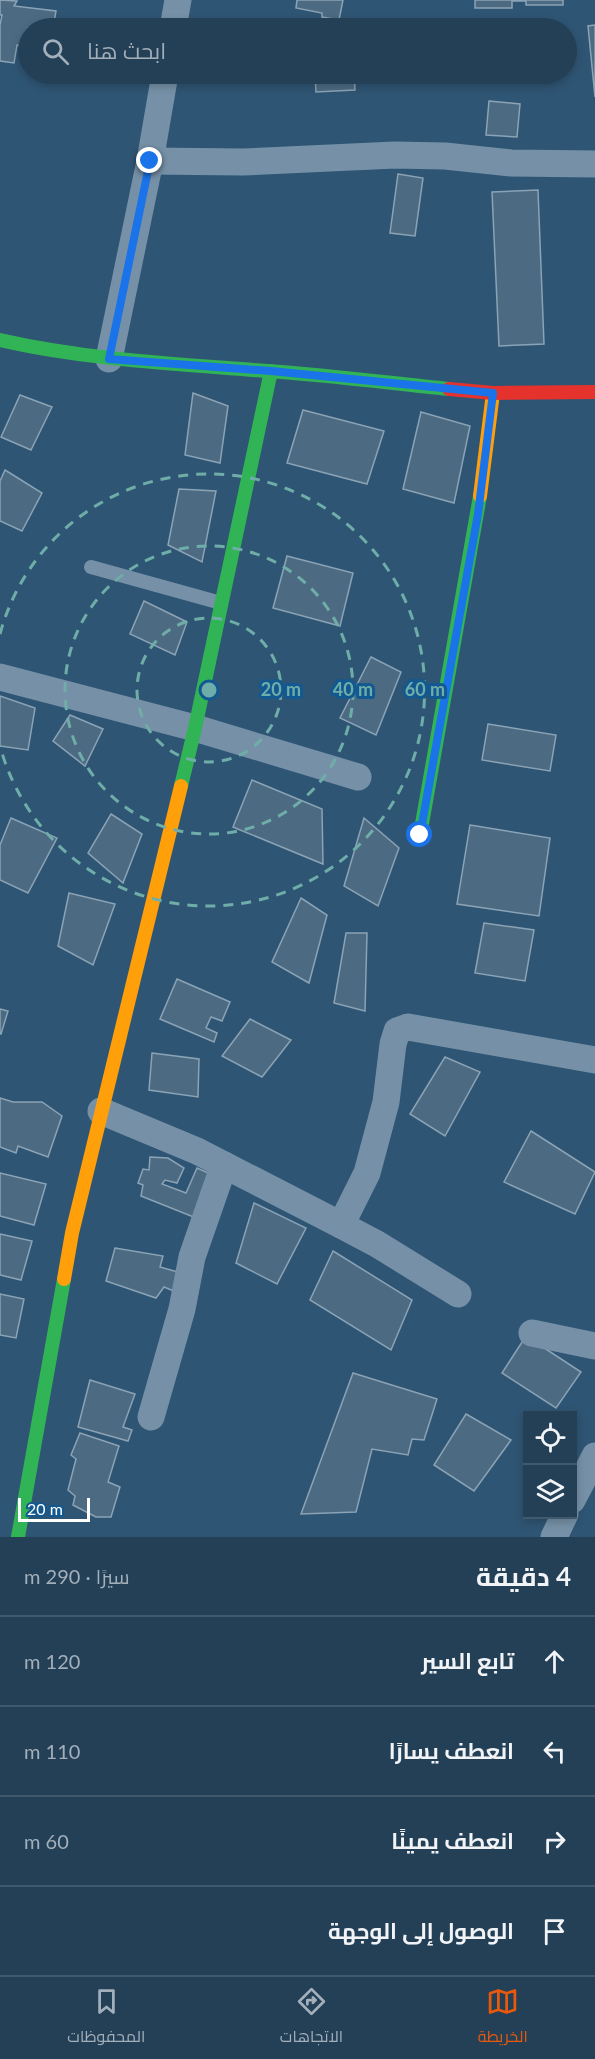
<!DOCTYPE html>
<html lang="ar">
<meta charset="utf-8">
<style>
body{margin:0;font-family:Lato,Cairo,sans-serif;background:#2b475d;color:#f1f3f6;direction:rtl}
.controls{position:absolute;right:18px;bottom:18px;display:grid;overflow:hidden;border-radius:0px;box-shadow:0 3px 9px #0003}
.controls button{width:54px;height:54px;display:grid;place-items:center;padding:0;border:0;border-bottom:2px solid #40596d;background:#234057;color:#f1f3f6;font:30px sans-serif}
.scale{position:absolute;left:18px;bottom:15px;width:72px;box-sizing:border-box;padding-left:6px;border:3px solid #fff;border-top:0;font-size:16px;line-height:21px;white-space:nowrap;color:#fff;-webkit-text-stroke:4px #125891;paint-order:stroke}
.stop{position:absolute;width:18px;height:18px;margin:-14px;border:4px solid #1a73e8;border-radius:50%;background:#fff}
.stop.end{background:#1a73e8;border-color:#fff;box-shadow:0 2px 6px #0008}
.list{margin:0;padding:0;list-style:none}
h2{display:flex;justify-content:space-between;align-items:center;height:78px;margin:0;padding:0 24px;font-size:26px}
h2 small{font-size:20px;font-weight:400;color:#a3afba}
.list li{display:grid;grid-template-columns:39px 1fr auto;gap:18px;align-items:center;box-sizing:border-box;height:90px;padding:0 24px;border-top:2px solid #40596d}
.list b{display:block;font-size:22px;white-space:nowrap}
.list em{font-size:20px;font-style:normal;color:#a3afba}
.icon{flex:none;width:33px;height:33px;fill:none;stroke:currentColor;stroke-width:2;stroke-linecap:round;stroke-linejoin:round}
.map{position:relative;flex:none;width:595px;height:1537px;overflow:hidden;direction:ltr}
.search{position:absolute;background:#234057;box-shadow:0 3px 9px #0003;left:18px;right:18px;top:18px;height:66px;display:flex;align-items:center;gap:15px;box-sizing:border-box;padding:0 21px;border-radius:33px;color:#a3afba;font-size:22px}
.sheet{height:438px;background:#234057}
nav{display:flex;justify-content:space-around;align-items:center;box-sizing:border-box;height:84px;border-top:2px solid #40596d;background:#234057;font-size:16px;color:#a3afba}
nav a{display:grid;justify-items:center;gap:3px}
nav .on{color:#ea580c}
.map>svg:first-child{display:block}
.building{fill:#4c6b83;stroke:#8ba3b5;stroke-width:1.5}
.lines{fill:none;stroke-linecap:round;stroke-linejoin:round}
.lane{stroke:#7691a7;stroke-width:14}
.street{stroke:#7691a7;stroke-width:27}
.fast{stroke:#30b455;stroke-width:14}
.slow{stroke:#ff9f0a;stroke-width:14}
.jam{stroke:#e5322d;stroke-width:14}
.route{stroke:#1a73e8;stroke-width:8}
.ring{fill:none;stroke:#6fada8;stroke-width:3;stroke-dasharray:10 8}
.centre{fill:#6fada8;stroke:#125891;stroke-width:3}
.ring-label{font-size:18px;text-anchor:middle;font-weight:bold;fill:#6fada8;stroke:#125891;stroke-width:6;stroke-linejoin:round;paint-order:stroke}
</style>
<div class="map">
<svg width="595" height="1537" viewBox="0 0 595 1537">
<rect width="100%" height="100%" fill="#2f5574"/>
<!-- building -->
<g class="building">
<path d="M0,0L17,1L14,6L56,11L53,28H28V47L17,45L14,63L0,61V25L2,15H0Z"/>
<path d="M297,0H343L339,20L322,17V13L296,8Z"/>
<path d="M475,0H563V5H526V1H512V8H475Z"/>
<path d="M595,25V97L588,26Z"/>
<path d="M315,74H354L355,90L316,92Z"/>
<path d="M489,101L520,104L517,137L486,135Z"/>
<path d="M398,174L423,178L415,236L390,233Z"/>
<path d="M538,190L544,344L499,346L492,192Z"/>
<path d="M193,393L228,406L220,463L185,455Z"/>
<path d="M20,395L52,407L31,450L1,437Z"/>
<path d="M303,410L384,431L367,484L287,463Z"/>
<path d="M421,412L470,426L454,503L403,489Z"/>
<path d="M5,470L42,493L22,531L0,521V481Z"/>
<path d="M179,489L216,491L202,562L168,545Z"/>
<path d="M287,556L353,573L340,626L273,608Z"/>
<path d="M144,601L187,622L175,655L130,634Z"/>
<path d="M371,657L401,672L376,735L340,718Z"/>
<path d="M0,696L35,708L28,750L0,746Z"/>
<path d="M70,715L103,729L85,766L53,741Z"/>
<path d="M488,724L556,735L550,771L482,760Z"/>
<path d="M252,780L322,809L323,864L233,827Z"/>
<path d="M111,814L142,834L123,883L88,853Z"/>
<path d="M11,818L57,838L28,893L0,880V845Z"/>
<path d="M364,818L399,848L378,906L344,886Z"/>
<path d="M470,825L550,838L539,916L457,904Z"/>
<path d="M69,893L115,904L93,965L58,946Z"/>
<path d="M301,898L327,915L309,983L272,962Z"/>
<path d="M484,923L534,930L525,981L475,973Z"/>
<path d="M346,933H367L365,1011L334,1003Z"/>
<path d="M177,979L230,1002L222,1021L211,1017L206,1028L217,1033L214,1042L160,1019Z"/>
<path d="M0,1009L8,1011L1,1034H0Z"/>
<path d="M250,1019L291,1040L262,1077L222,1056Z"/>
<path d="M152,1053L199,1059L198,1097L149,1090Z"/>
<path d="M445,1057L480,1072L445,1136L410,1114Z"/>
<path d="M0,1098L13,1102H42L62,1116L48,1157L18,1146L16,1153L0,1147Z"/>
<path d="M531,1131L595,1172L575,1214L504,1182Z"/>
<path d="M150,1157L168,1158L184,1168L177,1183L165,1180L162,1184L186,1193L197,1168L215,1176L201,1220L141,1196L143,1185L138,1183L143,1169L149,1170Z"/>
<path d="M0,1173L46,1184L34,1225L0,1216Z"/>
<path d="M254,1203L306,1228L277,1284L236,1263Z"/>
<path d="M0,1234L32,1241L21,1280L0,1275Z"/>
<path d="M115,1248L163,1256L160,1267L185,1274L176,1292L164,1287L156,1298L106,1281Z"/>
<path d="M333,1251L412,1300L391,1350L310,1300Z"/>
<path d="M0,1294L24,1299L16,1338L0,1335Z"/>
<path d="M526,1336L581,1372L556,1408L502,1373Z"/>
<path d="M353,1373L437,1399L424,1440L412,1439L408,1455L372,1449L356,1512L301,1514Z"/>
<path d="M90,1380L135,1394L123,1427L132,1430L128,1441L78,1427Z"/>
<path d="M466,1414L511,1440L474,1491L434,1465Z"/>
<path d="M80,1433L119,1446L108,1482L120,1487L111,1517H96L73,1505L75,1496L68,1490L76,1459L71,1455Z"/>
</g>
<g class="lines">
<!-- lane -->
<path class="lane" d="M91,567L221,603"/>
<!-- street -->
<g class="street">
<path d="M173,28L178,0"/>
<path d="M150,161L243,162L395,155L445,156L511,163L595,164"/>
<path d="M109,359L150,161L165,74"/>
<path d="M0,677L195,728L358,777"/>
<path d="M101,1111L197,1151L341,1225L377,1244L458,1294"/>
<path d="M341,1225L367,1173L386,1102L393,1044L397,1031L408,1027L595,1060"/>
<path d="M532,1333L595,1346"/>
<path d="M151,1417L182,1309L192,1257L224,1165"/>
<path d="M572,1500L595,1456"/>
<path d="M554,1537L565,1514"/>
</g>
<!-- fast -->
<g class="fast">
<path d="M0,340C88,360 178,364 267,371C328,375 389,383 449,389"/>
<path d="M181,786L195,728L271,371"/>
<path d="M420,835L480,496"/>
<path d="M18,1537L64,1279"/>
</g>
<!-- slow -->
<g class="slow">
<path d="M480,496L493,393"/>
<path d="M64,1279L72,1233L181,786"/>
</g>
<!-- jam -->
<path class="jam" d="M449,389L493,393L595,392"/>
</g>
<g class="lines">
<!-- route -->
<path class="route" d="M150,161L109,359L271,371L493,393L478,514L420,835"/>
</g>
<!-- distance rings -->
<g class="ring">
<circle cx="209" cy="690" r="72"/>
<circle cx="209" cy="690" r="144"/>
<path d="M0 634A216 216 0 1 1 0 746"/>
</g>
<circle cx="209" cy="690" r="9" class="centre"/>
<g class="ring-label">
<text x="281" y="696">20 m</text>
<text x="353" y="696">40 m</text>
<text x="425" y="696">60 m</text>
</g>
</svg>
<div class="controls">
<button><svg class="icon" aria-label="locate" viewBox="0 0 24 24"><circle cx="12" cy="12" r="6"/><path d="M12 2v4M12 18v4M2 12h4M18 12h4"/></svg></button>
<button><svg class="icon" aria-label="layers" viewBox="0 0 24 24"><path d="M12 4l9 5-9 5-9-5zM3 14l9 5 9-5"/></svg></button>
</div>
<div class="scale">20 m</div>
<div class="stop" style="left:420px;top:835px"></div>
<div class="stop end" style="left:150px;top:161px"></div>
<div class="search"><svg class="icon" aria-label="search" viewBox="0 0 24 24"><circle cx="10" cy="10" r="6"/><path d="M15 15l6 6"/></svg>ابحث هنا</div>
</div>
<section class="sheet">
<h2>4 دقيقة<small>سيرًا · 290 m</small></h2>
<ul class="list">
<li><svg class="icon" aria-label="ahead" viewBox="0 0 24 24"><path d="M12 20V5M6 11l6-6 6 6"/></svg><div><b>تابع السير</b></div><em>120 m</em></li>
<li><svg class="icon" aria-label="left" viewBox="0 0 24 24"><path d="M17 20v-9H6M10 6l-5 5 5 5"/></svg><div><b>انعطف يسارًا</b></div><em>110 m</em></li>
<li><svg class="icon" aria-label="right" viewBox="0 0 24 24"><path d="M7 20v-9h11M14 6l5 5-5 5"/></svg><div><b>انعطف يمينًا</b></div><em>60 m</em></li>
<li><svg class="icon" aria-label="arrive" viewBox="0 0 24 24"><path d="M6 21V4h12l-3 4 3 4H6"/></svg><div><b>الوصول إلى الوجهة</b></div></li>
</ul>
</section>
<nav>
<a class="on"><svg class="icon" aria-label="map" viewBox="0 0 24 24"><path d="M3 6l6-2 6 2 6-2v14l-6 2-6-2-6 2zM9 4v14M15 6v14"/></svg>الخريطة</a>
<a><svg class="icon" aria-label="directions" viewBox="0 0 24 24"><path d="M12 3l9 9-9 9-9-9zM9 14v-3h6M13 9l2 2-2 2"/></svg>الاتجاهات</a>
<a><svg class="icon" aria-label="saved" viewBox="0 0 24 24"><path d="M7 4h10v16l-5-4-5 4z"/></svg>المحفوظات</a>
</nav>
